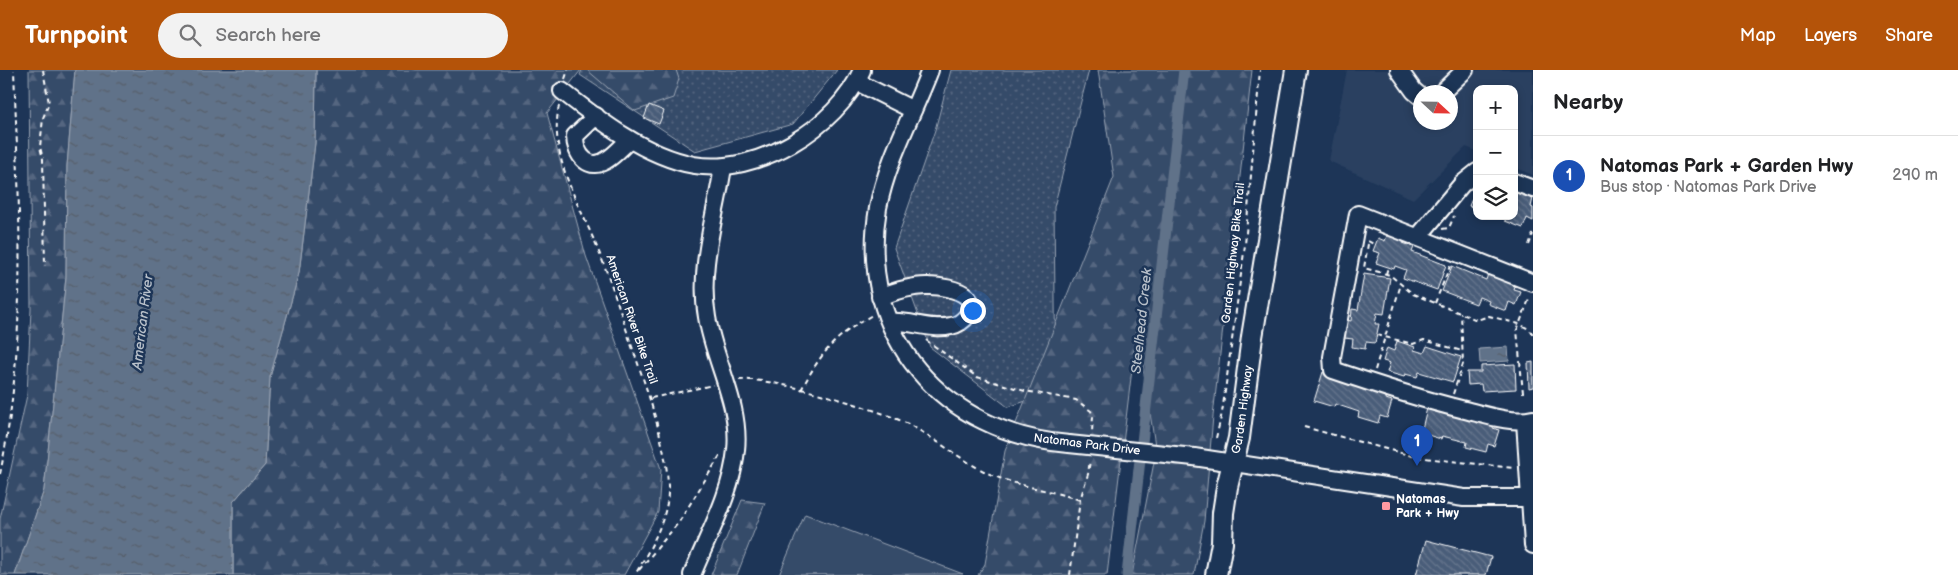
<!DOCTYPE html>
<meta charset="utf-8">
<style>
body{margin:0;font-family:"Balsamiq Sans",sans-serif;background:#f2f2f2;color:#202124}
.controls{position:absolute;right:15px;top:15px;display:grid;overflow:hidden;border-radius:10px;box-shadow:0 2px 8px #0003}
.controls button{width:45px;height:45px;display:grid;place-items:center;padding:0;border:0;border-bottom:1px solid #e0e0e0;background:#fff;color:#202124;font:25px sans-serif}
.compass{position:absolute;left:1413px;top:15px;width:45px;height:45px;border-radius:50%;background:#fff;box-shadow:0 2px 8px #0003;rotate:112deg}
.you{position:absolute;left:972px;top:240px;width:18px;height:18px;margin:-12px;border:4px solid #fff;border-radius:50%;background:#1a73e8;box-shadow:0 0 0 8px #1a73e833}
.badge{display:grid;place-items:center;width:32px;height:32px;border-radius:50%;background:#b45309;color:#fff;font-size:16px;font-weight:700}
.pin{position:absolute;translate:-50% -41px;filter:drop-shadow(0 1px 2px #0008)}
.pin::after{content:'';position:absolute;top:26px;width:18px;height:15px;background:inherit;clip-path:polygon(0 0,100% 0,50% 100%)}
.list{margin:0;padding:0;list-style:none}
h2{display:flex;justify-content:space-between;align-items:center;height:65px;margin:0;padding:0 20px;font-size:21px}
h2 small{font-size:16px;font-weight:400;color:#757577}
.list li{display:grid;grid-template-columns:32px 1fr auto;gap:15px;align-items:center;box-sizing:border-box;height:80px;padding:0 20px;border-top:1px solid #e0e0e0}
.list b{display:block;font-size:19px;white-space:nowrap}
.list p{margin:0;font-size:16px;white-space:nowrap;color:#757577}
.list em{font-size:16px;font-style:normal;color:#757577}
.icon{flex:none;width:28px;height:28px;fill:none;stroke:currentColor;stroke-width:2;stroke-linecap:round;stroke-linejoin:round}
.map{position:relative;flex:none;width:1533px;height:505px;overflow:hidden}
header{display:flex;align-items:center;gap:30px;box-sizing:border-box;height:70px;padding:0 25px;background:#b45309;color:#fff}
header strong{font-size:24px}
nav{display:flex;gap:28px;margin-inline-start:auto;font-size:18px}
.search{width:350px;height:45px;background:#f2f2f2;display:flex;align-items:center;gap:12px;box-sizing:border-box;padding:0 18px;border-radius:28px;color:#757577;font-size:19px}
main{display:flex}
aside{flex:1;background:#fff}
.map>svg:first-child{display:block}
.built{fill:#2a4161;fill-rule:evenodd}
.grass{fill:url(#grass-dots);stroke:#9aa5b4}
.forest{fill:url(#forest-firs);stroke:#9aa5b4}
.garden{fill:#364b69;stroke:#9aa5b4}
.water{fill:url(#water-ripples);stroke:#a0aab8}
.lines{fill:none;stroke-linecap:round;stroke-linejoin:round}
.canal{stroke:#617289;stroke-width:11}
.building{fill:url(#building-back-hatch);stroke:#fff}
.minor-casing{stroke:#fff;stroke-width:20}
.major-casing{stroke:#fff;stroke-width:24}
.path{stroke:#fff;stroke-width:2;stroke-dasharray:5 4;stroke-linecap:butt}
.minor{stroke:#1d3557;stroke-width:16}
.major{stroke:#1d3557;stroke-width:20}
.minor-bridge-casing{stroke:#fff;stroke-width:20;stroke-linecap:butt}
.minor-bridge{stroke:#1d3557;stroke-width:16}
.poi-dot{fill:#ff9aa2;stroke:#1d3557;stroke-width:2}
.labels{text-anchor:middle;stroke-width:5;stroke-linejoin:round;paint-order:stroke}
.street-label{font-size:12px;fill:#fff;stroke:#1d3557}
.poi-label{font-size:12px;font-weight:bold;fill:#fff;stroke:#1d3557;text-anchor:start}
.water-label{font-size:14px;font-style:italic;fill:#b8c0ca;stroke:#1d3557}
</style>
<header>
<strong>Turnpoint</strong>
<div class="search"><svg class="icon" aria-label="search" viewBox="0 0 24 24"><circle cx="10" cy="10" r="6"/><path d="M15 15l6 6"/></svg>Search here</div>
<nav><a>Map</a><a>Layers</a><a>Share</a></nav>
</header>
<main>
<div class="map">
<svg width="1533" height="505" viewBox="0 0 1533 505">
<defs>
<pattern id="grass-dots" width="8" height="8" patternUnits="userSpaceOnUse" patternTransform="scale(1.25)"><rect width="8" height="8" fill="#364b69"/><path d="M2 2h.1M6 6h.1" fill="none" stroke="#546680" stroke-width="1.8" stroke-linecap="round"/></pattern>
<pattern id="forest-firs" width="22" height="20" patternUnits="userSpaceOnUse" patternTransform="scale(1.25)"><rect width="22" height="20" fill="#364b69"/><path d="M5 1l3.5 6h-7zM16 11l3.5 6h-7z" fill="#546680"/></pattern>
<pattern id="water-ripples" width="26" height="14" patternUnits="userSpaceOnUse" patternTransform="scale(1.25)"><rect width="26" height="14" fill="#617289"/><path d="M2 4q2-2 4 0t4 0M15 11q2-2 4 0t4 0" fill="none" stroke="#555d67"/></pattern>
<pattern id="building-back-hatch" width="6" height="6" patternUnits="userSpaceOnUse" patternTransform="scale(1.25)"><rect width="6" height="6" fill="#4a5d79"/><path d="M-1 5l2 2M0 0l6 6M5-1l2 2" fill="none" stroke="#65758d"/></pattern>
</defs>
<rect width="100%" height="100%" fill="#1d3557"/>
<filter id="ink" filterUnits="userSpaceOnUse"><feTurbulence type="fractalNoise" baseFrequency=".02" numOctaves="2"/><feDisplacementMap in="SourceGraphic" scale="10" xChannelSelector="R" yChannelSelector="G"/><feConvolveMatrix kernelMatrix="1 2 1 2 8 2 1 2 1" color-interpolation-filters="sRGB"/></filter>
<g filter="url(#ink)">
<!-- built -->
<path class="built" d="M1347,0H1533V105L1514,97V19H1477V81L1466,77L1413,129L1329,91ZM1420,22H1450V52H1420Z"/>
<!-- grass -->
<g class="grass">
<path d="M582,0H837L793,54L695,81L580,5Z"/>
<path d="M951,0H1089L1054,137L1056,321L1008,337L930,277L894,178L935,60Z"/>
</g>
<!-- forest -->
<g class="forest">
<path d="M29,0H75L67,96L66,207L44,420L15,505H0V449L27,325L31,239Z"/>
<path d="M316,0H581L547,43L586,186L661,399L658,442L624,505H233V432L265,395L270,307L299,203L315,73Z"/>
<path d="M587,0H676L679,9L673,28L635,41Z"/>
<path d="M1098,0H1252L1213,346L1204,451L1194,505H1132L1156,382L1137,258L1107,505H978L985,494L1005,381L1114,107Z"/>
<path d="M742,430L765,433L737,505H711Z"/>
</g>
<!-- garden -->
<path class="garden" d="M805,444L963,504L779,505Z"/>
<!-- water -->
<g class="water">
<path d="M75,0H316L315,73L299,203L270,307L265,395L233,432V505H15L44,420L66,207L67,96Z"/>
<path d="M1508,277L1509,291L1480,293L1479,279Z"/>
</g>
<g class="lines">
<!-- canal -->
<path class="canal" d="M1127,505L1184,0"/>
</g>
<!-- building -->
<g class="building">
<path d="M649,35L664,41L659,54L644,48Z"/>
<path d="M1477,117V139L1469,136Z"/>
<path d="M1514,121L1533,128L1531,137L1533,138V151L1527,148L1523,158L1505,151V146H1514Z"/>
<path d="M1388,163L1405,169L1403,173L1414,177L1412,182L1446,195L1437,220L1403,208L1406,200L1395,196L1394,199L1376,193L1380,183L1373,181L1378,168L1385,171Z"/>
<path d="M1452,196L1486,210L1488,204L1517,211L1514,220L1521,222L1516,235L1509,232L1506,241L1488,234L1489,231L1479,227L1476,234L1442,221Z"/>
<path d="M1364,204L1390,208L1384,244L1377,243L1375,254H1379L1375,273L1366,272L1365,279L1352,277L1353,269L1344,268L1347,250L1351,251L1352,239L1358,240Z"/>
<path d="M1397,271L1415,277L1414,280L1424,283L1427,276L1461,287L1453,312L1419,302L1417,307L1405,304L1404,307L1387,302L1390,293L1383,291L1387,278L1394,281Z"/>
<path d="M1533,292V317L1529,318L1528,293Z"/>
<path d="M1515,294L1516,319L1482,321L1481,314L1468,315L1467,302H1481V296Z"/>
<path d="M1323,302L1388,322L1386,329L1392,331L1387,348L1380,346L1378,353L1358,347L1359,342L1335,334L1334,337L1314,331Z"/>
<path d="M1428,334L1495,350L1493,358L1499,360L1494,376L1488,374L1486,382L1466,377L1467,372L1442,366L1441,369L1421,363Z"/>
<path d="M1426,470L1491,487L1486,505H1416Z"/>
</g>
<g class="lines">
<!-- minor casing -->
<g class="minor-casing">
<g id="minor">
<path d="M930,0C913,45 887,90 878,138C856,266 944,364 1069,374"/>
<path d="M1399,0L1414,21L1420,26"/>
<path d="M857,12L913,40"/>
<path d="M562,21C600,51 645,86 694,95C756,106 837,58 862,0"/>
<path d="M1442,22L1465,0"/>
<path d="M596,46L575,66C575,85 589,103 608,89C616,84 622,76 630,70"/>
<path d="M1514,112L1533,119"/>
<path d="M1418,167L1462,114L1477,102"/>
<path d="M1533,213L1358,144L1332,287L1333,300C1377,315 1420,329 1465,340C1486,345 1512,354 1533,349"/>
<path d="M880,227C895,221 912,215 929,216C939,216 958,219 966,226C979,238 963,254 951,256C931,261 910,250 890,252"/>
<path d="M1525,351L1533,475"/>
<path d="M1194,387L1464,428H1533"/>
<path d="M692,505C708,465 732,423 736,380C741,335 714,291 707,247C698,198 716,145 723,97"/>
</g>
</g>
<!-- major casing -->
<g class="major-casing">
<g id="major">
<path id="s1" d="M1216,505L1222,473L1223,443L1227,417L1239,368L1252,267L1296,0"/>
</g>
</g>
<!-- path -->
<g class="path">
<path d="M43,0L49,33L43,48L40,77L43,89L45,196"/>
<path d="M565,9L568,0"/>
<path d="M559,36C549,83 575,126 593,168C608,202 619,237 630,271C644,311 674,392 667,433C662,459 648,482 635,505"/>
<path d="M1442,159L1449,158L1454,146"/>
<path d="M1368,171L1375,175"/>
<path d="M1368,174L1364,198L1390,205L1413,224L1477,250L1489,246L1519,254L1529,259L1533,264"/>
<path d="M1529,175L1533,164"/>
<path d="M1386,204L1388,197"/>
<path d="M1435,233L1450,196"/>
<path d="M1377,265L1413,274L1424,270L1462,281"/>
<path d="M926,270L977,307L1025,321L1076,330L1091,341L1093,346L1092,362"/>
<path d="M1375,300L1401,214"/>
<path d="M739,310C769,306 879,339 908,354C937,369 961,391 992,405C1020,417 1051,420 1080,430"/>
<path d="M801,320C822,281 835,266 874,244"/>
<path d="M1523,323L1517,260L1530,227"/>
<path d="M1453,324L1463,294L1461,243"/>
<path d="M651,328L713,315"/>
<path d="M1304,357L1416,387L1514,398"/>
<path d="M1216,368L1222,343L1245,175L1260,0"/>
<path d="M0,404C28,270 19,135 14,0"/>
<path d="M639,500L679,452L721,384"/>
<path d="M1070,505L1080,430L1088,404L1090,390"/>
</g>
<!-- minor -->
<use href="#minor" class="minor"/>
<!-- major -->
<use href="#major" class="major"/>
<!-- minor-bridge casing -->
<g class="minor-bridge-casing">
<path id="minor-bridge" d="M1069,374L1194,387"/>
</g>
<!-- minor-bridge -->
<use href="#minor-bridge" class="minor-bridge"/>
</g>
</g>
<!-- markers -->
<rect class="poi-dot" x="1381" y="431" width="10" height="10" rx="2.5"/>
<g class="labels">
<!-- street labels -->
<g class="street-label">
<text transform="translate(1233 183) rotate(-84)" y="4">Garden Highway Bike Trail</text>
<text transform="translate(632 249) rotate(71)" y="4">American River Bike Trail</text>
<text dy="4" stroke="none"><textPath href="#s1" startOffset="168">Garden Highway</textPath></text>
<text transform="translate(1087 374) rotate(7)" y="4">Natomas Park Drive</text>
</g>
<!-- poi labels -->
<g class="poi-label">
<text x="1396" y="433">Natomas<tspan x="1396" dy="14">Park + Hwy</tspan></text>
</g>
<!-- water labels -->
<g class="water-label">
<text transform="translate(1141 251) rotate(-84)" y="5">Steelhead Creek</text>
<text transform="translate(142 252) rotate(-83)" y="5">American River</text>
</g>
</g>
</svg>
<div class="controls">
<button>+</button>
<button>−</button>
<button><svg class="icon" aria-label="layers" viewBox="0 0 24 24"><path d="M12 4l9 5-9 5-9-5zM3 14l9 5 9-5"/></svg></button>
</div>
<svg class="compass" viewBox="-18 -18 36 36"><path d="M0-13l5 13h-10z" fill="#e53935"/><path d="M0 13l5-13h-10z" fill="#757577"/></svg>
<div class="you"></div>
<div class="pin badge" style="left:1417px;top:396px;background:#1a4fb4">1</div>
</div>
<aside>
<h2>Nearby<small></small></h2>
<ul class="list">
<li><span class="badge" style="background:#1a4fb4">1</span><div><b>Natomas Park + Garden Hwy</b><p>Bus stop · Natomas Park Drive</p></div><em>290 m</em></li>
</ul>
</aside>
</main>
